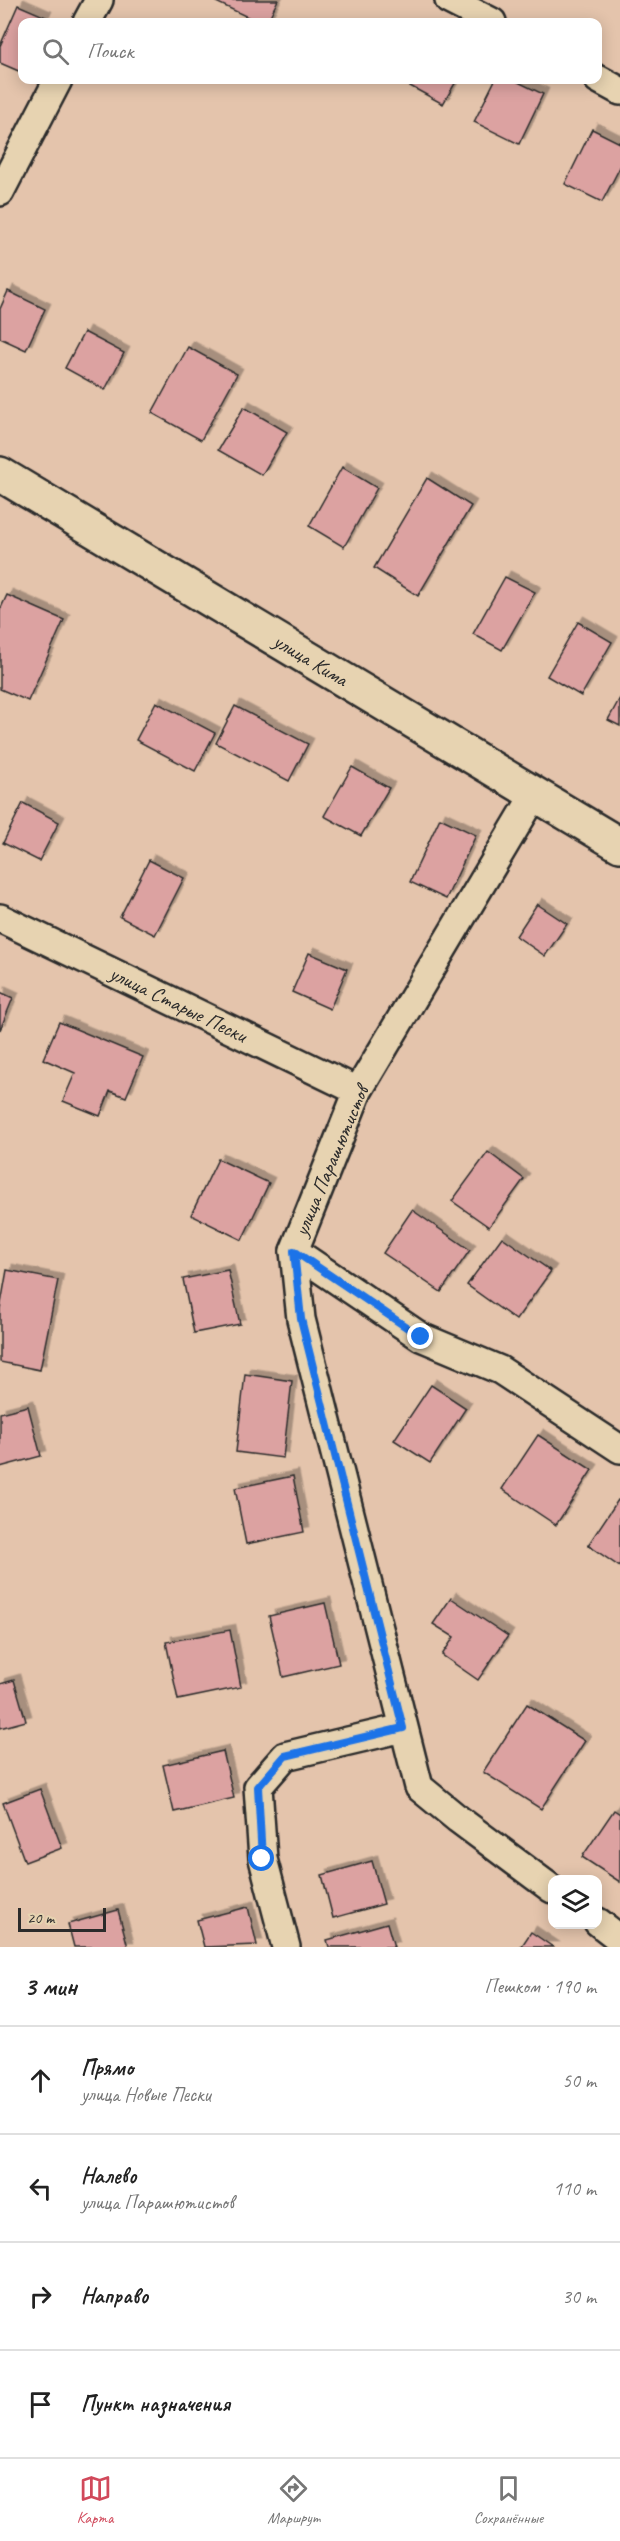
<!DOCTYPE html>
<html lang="ru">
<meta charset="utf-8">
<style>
body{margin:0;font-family:Caveat,sans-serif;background:#f6f6f6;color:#222}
.controls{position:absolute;right:18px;bottom:18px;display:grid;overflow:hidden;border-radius:12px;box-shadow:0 3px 15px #0003}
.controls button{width:54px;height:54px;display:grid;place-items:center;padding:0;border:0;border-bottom:2px solid #e0e0e0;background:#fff;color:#222;font:30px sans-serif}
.scale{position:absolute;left:18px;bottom:15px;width:88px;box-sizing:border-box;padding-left:6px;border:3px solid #2b2b2b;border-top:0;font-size:16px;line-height:21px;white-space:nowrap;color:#2b2b2b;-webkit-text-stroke:4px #e7d3b1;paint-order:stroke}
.stop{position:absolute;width:18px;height:18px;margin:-14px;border:4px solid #1a73e8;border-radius:50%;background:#fff}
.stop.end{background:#1a73e8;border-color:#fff;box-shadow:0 2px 6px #0008}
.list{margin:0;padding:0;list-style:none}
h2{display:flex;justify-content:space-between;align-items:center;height:78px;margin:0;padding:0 24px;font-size:26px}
h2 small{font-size:20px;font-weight:400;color:#767676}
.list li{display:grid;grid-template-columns:39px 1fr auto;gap:18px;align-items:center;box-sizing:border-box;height:108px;padding:0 24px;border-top:2px solid #e0e0e0}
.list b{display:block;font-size:22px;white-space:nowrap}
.list p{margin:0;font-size:20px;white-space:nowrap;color:#767676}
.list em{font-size:20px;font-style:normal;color:#767676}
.icon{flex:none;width:33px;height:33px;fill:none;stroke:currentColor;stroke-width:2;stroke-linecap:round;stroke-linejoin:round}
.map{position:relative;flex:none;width:620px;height:1947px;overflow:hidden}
.search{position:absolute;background:#fff;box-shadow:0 3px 15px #0003;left:18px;right:18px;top:18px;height:66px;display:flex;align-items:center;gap:15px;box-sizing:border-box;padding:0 21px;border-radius:12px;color:#767676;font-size:22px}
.sheet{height:510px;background:#fff}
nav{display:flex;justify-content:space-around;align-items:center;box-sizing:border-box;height:84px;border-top:2px solid #e0e0e0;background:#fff;font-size:16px;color:#767676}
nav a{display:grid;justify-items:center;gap:3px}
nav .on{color:#d1495b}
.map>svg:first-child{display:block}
.building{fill:#dca2a1;stroke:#2b2b2b;stroke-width:1.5;filter:url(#shadow)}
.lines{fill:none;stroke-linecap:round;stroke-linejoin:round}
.minor-casing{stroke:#2b2b2b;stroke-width:32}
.primary-casing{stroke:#2b2b2b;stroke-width:38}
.minor{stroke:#e7d3b1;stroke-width:27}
.primary{stroke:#e7d3b1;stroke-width:33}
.route{stroke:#1a73e8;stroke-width:8}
.labels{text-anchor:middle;stroke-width:4.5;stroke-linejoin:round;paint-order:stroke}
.street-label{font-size:21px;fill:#2b2b2b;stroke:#e7d3b1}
</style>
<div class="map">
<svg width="620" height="1947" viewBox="0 0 620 1947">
<defs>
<filter id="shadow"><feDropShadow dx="5.5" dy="-5.5" stdDeviation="0" flood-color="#0004"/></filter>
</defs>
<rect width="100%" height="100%" fill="#e4c4ac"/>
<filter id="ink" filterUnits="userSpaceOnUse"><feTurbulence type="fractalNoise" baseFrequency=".0167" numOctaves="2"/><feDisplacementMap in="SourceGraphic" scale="12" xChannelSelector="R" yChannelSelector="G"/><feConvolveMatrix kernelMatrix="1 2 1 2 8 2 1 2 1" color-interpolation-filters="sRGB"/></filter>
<g filter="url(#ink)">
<!-- building -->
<g class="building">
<path d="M217,0H278L267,22H258L216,2Z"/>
<path d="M18,5L46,17L43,22H22L21,72L0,63V46Z"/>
<path d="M399,80H457L443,104Z"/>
<path d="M495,80H514L543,94L519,144L474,122Z"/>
<path d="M592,129L620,143V167L602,202L565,184Z"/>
<path d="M8,291L45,309L26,350L0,338V309Z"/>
<path d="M84,332L124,353L105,390L65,368Z"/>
<path d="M188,347L237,374L201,440L152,413Z"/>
<path d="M244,407L287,432L262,475L218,450Z"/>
<path d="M342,467L377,488L344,547L309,526Z"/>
<path d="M427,478L471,506L418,596L374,568Z"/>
<path d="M505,577L535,592L502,650L473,634Z"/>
<path d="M7,595L64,620L28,701L0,689V610Z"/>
<path d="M578,622L612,642L581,696L547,676Z"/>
<path d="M620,698V726L608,720Z"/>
<path d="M156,702L215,733L195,771L136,740Z"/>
<path d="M235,706L308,744L289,781L216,743Z"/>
<path d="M352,767L389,788L361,836L324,816Z"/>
<path d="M23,803L59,822L39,861L3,843Z"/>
<path d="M440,818L476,835L446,899L410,882Z"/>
<path d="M149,860L184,878L155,935L120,917Z"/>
<path d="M537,904L567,924L545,956L516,936Z"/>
<path d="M309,953L347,969L330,1009L292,992Z"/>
<path d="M0,992L13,998L0,1030Z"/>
<path d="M59,1022L143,1057L126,1097L110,1091L100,1116L63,1101L75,1073L43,1059Z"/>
<path d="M488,1152L524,1179L489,1227L452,1201Z"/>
<path d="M218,1159L269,1183L242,1240L191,1215Z"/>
<path d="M412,1210L470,1250L441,1292L383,1253Z"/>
<path d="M502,1237L551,1271L516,1320L467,1285Z"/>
<path d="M7,1270L58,1280L40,1370L0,1362V1309Z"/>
<path d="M228,1270L240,1324L194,1333L183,1279Z"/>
<path d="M245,1374L292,1381L283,1458L236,1452Z"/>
<path d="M431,1385L466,1408L430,1463L394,1440Z"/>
<path d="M28,1406L41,1456L0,1467V1413Z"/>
<path d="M538,1435L592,1470L556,1525L502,1489Z"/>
<path d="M293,1476L304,1532L246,1544L235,1488Z"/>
<path d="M618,1500L620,1501V1567L588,1545Z"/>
<path d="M451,1598L508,1636L478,1680L442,1655L454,1637L433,1624Z"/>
<path d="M325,1603L339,1664L283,1677L269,1616Z"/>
<path d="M230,1630L241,1687L178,1700L166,1642Z"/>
<path d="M14,1680L26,1721L0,1728V1684Z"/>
<path d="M527,1704L585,1741L541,1809L483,1772Z"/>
<path d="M223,1751L234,1798L174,1812L163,1765Z"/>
<path d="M40,1789L62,1848L25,1862L3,1803Z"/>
<path d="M614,1810L620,1814V1882L582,1857Z"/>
<path d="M372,1861L384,1904L333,1918L322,1875Z"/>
<path d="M248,1907L257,1945L204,1947L197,1920Z"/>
<path d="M118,1910L128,1947H74L68,1924Z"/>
<path d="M387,1923L394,1947H329L327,1940Z"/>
<path d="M531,1932L553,1947H521Z"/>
</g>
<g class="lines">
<!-- minor casing -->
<g class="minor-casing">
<g id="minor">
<path d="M449,0L492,22"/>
<path d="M87,22L99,0"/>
<path d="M598,79L620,91"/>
<path d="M0,192L58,80"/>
<path d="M535,794L358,1091L294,1251L301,1319L419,1787L458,1819L552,1889"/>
<path id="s1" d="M0,918L358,1091"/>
<path d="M294,1251L421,1337L500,1370L620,1449"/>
<path d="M598,1922L620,1939"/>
<path d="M286,1947L263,1859L258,1787L285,1756L403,1728"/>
</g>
</g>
<!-- primary casing -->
<g class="primary-casing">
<g id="primary">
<path id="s2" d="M0,474L620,845"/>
</g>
</g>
<!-- minor -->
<use href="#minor" class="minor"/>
<!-- primary -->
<use href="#primary" class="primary"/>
</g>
</g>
<g class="lines" filter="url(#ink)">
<!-- route -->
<path class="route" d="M262,1859L258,1787L285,1756L403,1728L301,1319L294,1251L421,1337"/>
</g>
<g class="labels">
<!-- street labels -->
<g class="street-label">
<text dy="7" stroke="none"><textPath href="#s2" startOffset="362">улица Кима</textPath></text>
<text dy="7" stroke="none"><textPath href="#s1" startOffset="198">улица Старые Пески</textPath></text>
<text transform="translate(331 1161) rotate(-67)" y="7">улица Парашютистов</text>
</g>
</g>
</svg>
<div class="controls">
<button><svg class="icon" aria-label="layers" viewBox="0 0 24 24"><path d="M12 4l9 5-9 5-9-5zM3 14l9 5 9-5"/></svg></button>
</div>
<div class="scale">20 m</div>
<div class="stop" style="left:262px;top:1859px"></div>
<div class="stop end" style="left:421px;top:1337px"></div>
<div class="search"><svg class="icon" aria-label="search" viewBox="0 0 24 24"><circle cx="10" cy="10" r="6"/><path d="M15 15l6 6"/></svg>Поиск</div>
</div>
<section class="sheet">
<h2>3 мин<small>Пешком · 190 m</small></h2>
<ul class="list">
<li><svg class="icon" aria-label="ahead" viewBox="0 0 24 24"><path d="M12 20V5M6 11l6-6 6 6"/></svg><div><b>Прямо</b><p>улица Новые Пески</p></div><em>50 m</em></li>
<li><svg class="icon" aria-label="left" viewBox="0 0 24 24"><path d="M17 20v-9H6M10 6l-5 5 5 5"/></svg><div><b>Налево</b><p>улица Парашютистов</p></div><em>110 m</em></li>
<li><svg class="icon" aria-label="right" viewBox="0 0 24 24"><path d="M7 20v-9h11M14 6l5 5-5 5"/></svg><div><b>Направо</b></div><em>30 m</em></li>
<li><svg class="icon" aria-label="arrive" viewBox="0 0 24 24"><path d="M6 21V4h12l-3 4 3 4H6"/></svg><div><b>Пункт назначения</b></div></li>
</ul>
</section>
<nav>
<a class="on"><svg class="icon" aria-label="map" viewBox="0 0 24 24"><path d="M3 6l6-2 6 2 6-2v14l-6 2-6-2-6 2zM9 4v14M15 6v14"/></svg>Карта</a>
<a><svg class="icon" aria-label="directions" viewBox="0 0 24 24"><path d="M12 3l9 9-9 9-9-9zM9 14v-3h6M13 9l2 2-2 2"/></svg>Маршрут</a>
<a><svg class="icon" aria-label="saved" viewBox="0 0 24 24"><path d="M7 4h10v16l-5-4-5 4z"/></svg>Сохранённые</a>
</nav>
